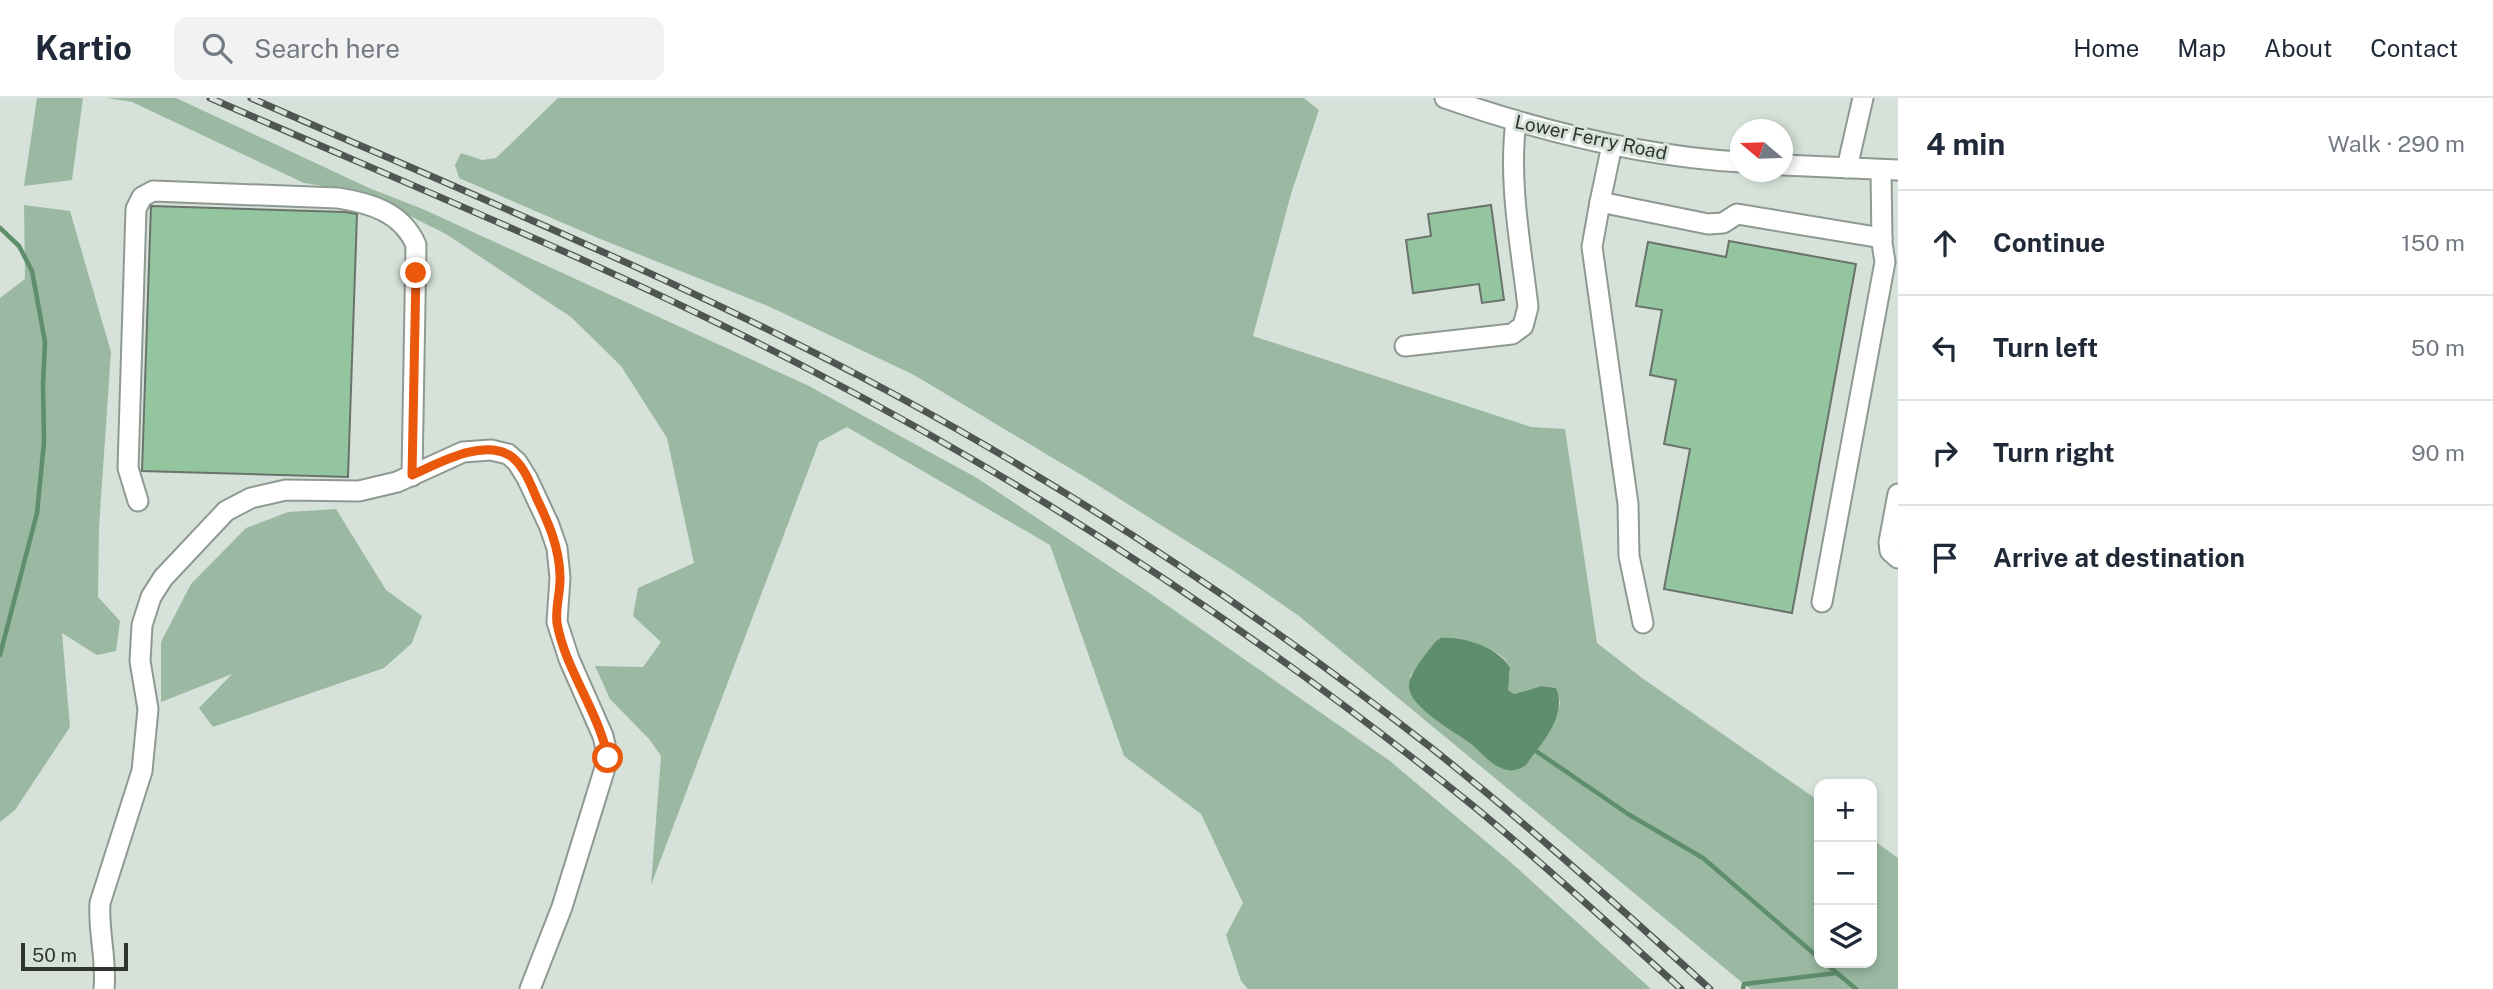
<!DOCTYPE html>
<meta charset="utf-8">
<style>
body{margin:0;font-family:"Public Sans",sans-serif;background:#f2f2f3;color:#1f2937}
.controls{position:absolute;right:21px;bottom:21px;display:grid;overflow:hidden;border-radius:14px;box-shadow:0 4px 10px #0003}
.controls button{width:63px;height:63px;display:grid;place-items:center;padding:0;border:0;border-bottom:2px solid #e0e1e3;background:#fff;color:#1f2937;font:35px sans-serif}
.compass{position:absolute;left:1730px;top:21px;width:63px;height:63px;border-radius:50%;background:#fff;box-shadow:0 4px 10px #0003;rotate:289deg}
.scale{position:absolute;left:21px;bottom:18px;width:107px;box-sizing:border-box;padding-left:7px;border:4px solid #303431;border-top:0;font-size:19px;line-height:24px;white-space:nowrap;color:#303431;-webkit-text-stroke:5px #d6e2d9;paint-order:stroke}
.stop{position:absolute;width:21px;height:21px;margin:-16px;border:5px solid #ea580c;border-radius:50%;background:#fff}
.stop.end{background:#ea580c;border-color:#fff;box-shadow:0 2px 7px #0008}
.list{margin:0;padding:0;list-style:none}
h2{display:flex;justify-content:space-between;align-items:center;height:91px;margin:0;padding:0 28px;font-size:30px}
h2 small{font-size:23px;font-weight:400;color:#747a83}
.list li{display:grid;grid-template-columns:46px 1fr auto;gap:21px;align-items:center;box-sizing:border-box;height:105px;padding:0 28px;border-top:2px solid #e0e1e3}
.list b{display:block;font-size:26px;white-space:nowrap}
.list em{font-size:23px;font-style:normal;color:#747a83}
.icon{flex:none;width:38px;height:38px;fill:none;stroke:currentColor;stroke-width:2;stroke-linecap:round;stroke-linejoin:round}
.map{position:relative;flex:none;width:1898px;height:891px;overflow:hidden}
header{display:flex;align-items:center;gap:42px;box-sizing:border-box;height:98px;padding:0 35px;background:#fff;border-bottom:2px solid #e0e1e3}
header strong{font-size:33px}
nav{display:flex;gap:38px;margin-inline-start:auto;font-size:24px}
.search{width:490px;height:63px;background:#f2f2f3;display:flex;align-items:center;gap:18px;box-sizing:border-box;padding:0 24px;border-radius:14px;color:#747a83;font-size:26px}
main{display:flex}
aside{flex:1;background:#fff}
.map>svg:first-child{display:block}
.green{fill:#9bb9a2;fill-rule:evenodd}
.water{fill:#5e8e6b}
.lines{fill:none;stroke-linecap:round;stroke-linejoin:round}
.stream{stroke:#5e8e6b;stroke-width:4.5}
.building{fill:#93c59f;stroke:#69736b;stroke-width:2}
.minor-casing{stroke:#8e9991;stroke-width:23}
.minor{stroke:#fff;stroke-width:19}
.rail-casing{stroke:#4f5551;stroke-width:7}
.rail{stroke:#d6e2d9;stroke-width:4.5;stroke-dasharray:13;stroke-linecap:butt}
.route{stroke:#ea580c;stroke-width:9}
.labels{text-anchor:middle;stroke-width:6;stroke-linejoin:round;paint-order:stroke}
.street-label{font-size:19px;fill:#303431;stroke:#d6e2d9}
</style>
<header>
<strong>Kartio</strong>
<div class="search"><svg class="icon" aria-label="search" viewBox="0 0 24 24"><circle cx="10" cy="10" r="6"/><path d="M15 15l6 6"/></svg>Search here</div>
<nav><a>Home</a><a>Map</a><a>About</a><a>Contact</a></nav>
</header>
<main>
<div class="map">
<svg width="1898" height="891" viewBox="0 0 1898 891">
<rect width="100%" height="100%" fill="#d6e2d9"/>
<!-- green -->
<g class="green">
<path d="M37,0H83L72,82L24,88Z"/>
<path d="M107,0H176L369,90L425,112L807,287L977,380L1148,494L1390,663L1515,768L1651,891H1248L1241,883L1226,837L1243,805L1201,716L1124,658L1050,447L847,329L819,344L651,787L661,658L649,641L610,601L595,568L643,569L661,544L633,518L638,490L694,465L667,340L621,268L571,219L446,136L362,94L304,85L132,4Z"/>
<path d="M558,0H1304L1319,12L1291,96L1253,238L1531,329L1565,331L1597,545L1642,580L1819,703V865H1872V741L1898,760V891H1750L1299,518L1234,473L1088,381L914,277L768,208L598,140L459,80L455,67L461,55L482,62L496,60ZM1435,544C1456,546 1504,545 1510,571C1511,578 1507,585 1508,593L1514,596L1542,588L1556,590L1560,605L1556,620L1499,670L1471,646L1427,614L1410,578Z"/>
<path d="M24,107L70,113L111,254L99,429L98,499L120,523L116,553L97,557L62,535L70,629L15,712L0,724V200L25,181Z"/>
<path d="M336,411L386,492L422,518L412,545L384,570L213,629L199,610L232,576L161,604V544L191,486L246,430L288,414Z"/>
</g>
<!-- water -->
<path class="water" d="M1441,540C1463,538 1500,550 1510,570L1508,592L1514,596L1542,588L1556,590C1568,618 1541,646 1526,667C1518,673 1510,674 1501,670C1490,666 1481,654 1471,646C1457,635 1409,609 1409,589C1408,576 1427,555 1435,544Z"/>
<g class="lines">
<!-- stream -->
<g class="stream">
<path d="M0,130L19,148L32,173L45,244L43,286L44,344L37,415L0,557"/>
<path d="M1536,653L1628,716L1703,760L1819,860"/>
<path d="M1825,865L1856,891"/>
<path d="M1743,891L1744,886L1837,875"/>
</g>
</g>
<!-- building -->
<g class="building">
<path d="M1491,107L1504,202L1482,205L1479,186L1413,195L1406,142L1431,138L1428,116Z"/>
<path d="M151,108L345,114L357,116L348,379L142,373Z"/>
<path d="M1729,143L1856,166L1792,515L1664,491L1690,351L1664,346L1676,282L1650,277L1662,212L1636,208L1648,144L1726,159Z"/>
</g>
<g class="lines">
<!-- minor casing -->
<g class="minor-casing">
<g id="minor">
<path d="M1445,0C1540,33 1639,58 1741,64"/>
<path d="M1783,67L1898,72"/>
<path d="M1847,70L1863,0"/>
<path d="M1600,104L1612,47"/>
<path d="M1405,248L1512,236L1523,228L1528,209C1521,148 1508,84 1516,23"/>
<path d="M1898,396L1889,444L1890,453L1898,460"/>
<path d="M138,403L128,370L136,111L142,99L153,93L338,100C370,105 402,114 416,147L412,378"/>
<path d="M1822,504L1885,164L1882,145L1881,72"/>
<path d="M1643,525L1629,458L1628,406L1592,149L1600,104L1708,126L1723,125L1737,116L1882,140"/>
<path d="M104,891C107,862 98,834 100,805L142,673L148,611L140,563L142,527L151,499L163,480L226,413L251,400L286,392L359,393L397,384L463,354L491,352L508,356L517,364L527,380L549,427L557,450L560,480L557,524L569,561L603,638L608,660L562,809L530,891"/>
</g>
</g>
<!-- minor -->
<use href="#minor" class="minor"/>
<!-- rail casing -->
<g class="rail-casing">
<g id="rail">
<path d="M210,0C414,89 623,173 820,277C1051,398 1269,543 1472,707C1544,766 1612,829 1681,891"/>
<path d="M251,0C488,104 730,202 955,330C1121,424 1279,531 1429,648C1526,725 1618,808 1710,891"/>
</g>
</g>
<!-- rail -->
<use href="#rail" class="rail"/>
</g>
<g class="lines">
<!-- route -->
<path class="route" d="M416,175L412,377C438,366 480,341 509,357C523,365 531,387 537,401C549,426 559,449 560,477C561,493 555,509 557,525C565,571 598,612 608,660"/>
</g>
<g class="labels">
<!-- street labels -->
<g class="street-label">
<text transform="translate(1591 39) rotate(12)" y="7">Lower Ferry Road</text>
</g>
</g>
</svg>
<div class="controls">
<button>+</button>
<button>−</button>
<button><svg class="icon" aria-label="layers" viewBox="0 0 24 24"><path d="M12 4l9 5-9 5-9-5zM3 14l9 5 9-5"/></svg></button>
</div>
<svg class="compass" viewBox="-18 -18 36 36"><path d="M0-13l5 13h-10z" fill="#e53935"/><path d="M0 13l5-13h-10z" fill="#747a83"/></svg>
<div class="scale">50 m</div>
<div class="stop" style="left:608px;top:660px"></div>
<div class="stop end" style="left:416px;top:175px"></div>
</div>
<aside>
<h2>4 min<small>Walk · 290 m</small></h2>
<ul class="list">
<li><svg class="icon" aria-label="ahead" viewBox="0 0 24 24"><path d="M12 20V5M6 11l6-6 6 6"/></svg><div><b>Continue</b></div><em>150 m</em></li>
<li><svg class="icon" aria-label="left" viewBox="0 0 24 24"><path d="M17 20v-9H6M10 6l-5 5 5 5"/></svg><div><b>Turn left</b></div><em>50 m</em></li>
<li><svg class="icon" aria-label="right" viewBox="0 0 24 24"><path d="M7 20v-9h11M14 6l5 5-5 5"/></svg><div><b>Turn right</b></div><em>90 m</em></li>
<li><svg class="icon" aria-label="arrive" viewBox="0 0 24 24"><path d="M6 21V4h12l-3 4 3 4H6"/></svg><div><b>Arrive at destination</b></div></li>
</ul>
</aside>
</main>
